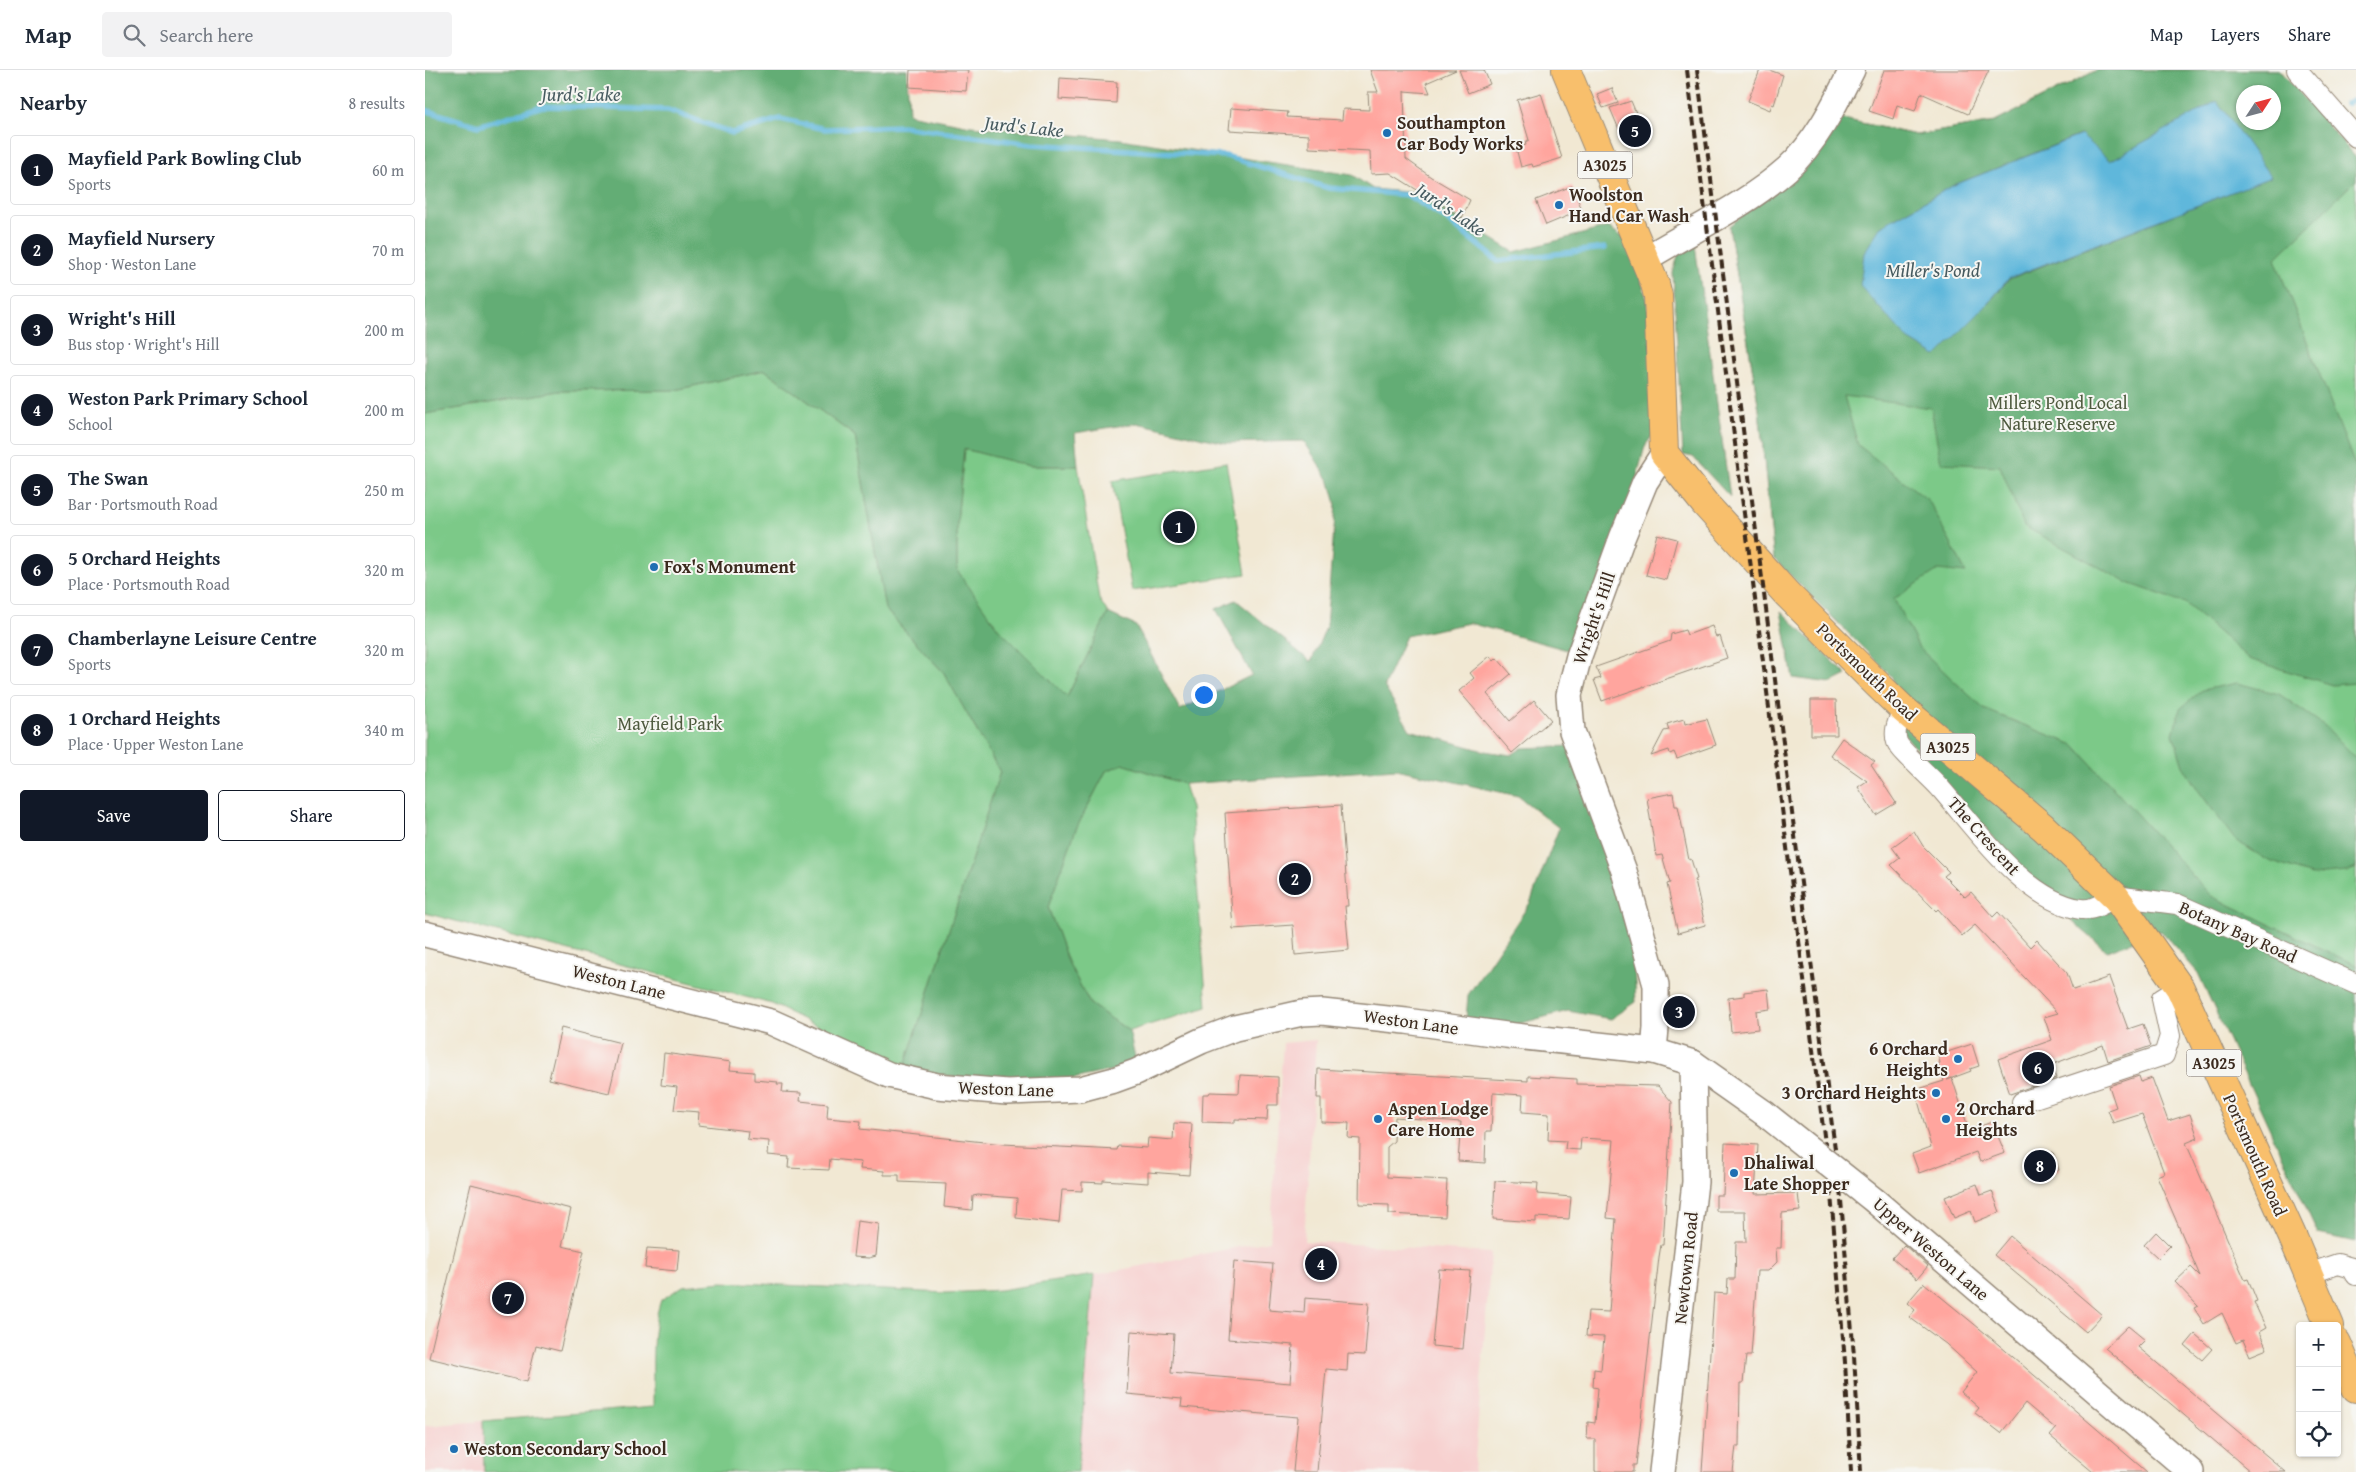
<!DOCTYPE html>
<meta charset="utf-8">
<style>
body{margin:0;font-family:"Gentium Book Plus",serif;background:#f2f2f3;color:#1f2937}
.controls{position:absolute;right:15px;bottom:15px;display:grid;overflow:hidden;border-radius:5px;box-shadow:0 1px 4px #0004}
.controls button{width:45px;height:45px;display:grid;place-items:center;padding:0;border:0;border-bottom:1px solid #e0e1e3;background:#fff;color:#1f2937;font:25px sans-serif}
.compass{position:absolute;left:1811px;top:15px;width:45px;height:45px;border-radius:50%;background:#fff;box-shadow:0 1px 4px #0004;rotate:54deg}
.you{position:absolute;left:778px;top:624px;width:18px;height:18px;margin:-12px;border:4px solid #fff;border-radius:50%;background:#1a73e8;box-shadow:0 0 0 8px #1a73e833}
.badge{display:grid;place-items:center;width:32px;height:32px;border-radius:50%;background:#111827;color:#fff;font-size:16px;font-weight:700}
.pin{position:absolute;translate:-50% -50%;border:2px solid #fff;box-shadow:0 1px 5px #0006}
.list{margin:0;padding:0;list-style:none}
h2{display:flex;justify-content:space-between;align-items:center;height:65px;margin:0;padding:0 20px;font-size:21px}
h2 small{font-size:16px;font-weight:400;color:#747a83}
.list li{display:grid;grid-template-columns:32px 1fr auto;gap:15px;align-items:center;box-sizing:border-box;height:70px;margin:0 10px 10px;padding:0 10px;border:1px solid #e0e1e3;border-radius:5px}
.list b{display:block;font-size:19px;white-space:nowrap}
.list p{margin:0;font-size:16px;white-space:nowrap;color:#747a83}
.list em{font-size:16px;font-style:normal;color:#747a83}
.actions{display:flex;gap:10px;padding:15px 20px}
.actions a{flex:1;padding:11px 0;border:1px solid #111827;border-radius:5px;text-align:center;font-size:18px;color:#111827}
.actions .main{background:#111827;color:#fff}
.icon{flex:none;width:28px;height:28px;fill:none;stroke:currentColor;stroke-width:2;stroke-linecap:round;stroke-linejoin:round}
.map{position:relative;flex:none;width:1931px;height:1402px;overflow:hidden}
header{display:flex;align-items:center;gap:30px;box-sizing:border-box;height:70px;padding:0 25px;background:#fff;border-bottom:1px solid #e0e1e3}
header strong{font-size:24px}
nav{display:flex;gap:28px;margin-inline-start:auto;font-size:18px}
.search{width:350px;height:45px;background:#f2f2f3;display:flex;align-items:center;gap:12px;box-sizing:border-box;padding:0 18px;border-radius:5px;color:#747a83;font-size:19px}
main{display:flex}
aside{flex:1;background:#fff}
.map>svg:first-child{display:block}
.built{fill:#f7d0cf}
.green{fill:#7bc988;stroke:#5b7a53;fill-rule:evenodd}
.forest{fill:#64ad74;stroke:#506c49;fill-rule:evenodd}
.water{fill:#5eb7db;stroke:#4c707c}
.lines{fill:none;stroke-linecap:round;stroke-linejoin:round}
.stream{stroke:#5eb7db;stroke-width:5.5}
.building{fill:#ffa59e}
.minor-casing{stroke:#968978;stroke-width:22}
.tertiary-casing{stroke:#968978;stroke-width:28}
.primary-casing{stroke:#968978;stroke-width:30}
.minor{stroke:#fff;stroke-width:20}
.tertiary{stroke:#fff;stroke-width:25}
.primary{stroke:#f8bf6c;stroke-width:28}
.rail{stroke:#3b2a1e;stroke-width:4;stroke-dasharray:8 4;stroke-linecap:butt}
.tertiary-bridge-casing{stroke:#968978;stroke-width:28;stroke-linecap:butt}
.tertiary-bridge{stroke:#fff;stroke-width:25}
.poi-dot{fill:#1f6fb2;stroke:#f6f6f2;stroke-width:2}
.labels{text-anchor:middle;stroke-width:4;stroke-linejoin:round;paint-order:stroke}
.shield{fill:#f6f6f2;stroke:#73675e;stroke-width:1}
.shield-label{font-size:16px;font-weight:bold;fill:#3b2a1e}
.poi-label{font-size:18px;font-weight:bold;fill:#3b2a1e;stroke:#f6f6f2;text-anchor:start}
.park-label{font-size:18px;fill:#4e5a3e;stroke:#f6f6f2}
.street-label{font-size:18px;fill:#3b2a1e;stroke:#f6f6f2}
.water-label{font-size:19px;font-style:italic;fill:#475b60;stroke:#f6f6f2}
</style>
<header>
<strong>Map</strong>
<div class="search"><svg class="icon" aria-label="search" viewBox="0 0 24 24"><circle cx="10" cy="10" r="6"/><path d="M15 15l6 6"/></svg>Search here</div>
<nav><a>Map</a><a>Layers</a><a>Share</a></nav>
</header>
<main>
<aside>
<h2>Nearby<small>8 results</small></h2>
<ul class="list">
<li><span class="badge">1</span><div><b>Mayfield Park Bowling Club</b><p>Sports</p></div><em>60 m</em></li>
<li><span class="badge">2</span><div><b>Mayfield Nursery</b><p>Shop · Weston Lane</p></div><em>70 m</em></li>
<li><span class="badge">3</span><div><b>Wright's Hill</b><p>Bus stop · Wright's Hill</p></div><em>200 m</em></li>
<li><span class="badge">4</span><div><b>Weston Park Primary School</b><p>School</p></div><em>200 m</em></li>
<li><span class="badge">5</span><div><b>The Swan</b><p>Bar · Portsmouth Road</p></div><em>250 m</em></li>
<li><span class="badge">6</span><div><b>5 Orchard Heights</b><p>Place · Portsmouth Road</p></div><em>320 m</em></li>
<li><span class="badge">7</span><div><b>Chamberlayne Leisure Centre</b><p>Sports</p></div><em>320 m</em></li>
<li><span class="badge">8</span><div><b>1 Orchard Heights</b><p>Place · Upper Weston Lane</p></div><em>340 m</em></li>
</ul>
<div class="actions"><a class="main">Save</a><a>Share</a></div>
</aside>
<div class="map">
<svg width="1931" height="1402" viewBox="0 0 1931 1402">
<rect width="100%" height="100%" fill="#f6f6f2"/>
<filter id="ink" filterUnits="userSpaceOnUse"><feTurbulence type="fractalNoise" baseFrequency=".02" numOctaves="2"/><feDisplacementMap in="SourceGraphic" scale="10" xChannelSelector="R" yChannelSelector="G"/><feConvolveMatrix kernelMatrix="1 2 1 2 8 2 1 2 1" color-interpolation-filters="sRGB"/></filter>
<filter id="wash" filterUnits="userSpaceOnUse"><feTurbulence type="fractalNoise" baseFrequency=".0096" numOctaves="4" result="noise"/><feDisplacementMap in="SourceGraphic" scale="20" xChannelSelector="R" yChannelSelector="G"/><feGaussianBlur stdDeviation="1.12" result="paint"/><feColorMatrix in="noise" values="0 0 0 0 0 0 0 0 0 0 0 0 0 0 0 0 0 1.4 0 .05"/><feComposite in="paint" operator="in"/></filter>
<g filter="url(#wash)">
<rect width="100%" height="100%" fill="#f1e8d3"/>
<!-- built -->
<g class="built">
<path d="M891,970L879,1171L1066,1183L1049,1402H653L669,1205L845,1171L858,973Z"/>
<path d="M58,1351L59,1402H0V1356Z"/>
</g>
<!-- green -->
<g class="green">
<path d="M1672,0H1854L1931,88V902L1789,835L1349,489L1334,339L1304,156L1382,97L1418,49L1491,65L1570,52ZM1818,22H1848V52H1818Z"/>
<path d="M340,300L430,366L460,539L519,603L575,702L479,999L347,934L0,843V344L134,321L250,320Z"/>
<path d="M539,379L605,396H653L674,529L683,543L642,627L572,558L532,500V452Z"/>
<path d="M801,392L821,504L707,521L687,411Z"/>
<path d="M698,694L759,714L766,738L782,937L704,961L665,934L643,892L623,837L651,759L681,701Z"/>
<path d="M669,1205L653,1402H59L58,1351L228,1337C229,1301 224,1265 236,1230L258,1216L297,1212L521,1223L575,1220Z"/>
</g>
<!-- forest -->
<g class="forest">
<path d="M0,0H482L484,44L546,56L695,69L927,105L948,119L991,123L1089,182L1183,157L1205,172L1223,233L1230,362L1220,376L1206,429L1146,581L1044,553L981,566L959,616L985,660L1059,681L1086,685L1097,678L1146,676L1183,787L1208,876L1211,932L1186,949L1143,941L1081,957L1041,949L1043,925L1105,833L1134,758L1093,726L971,699L759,714L698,694L681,701L651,759L623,837L643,892L665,934L704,961L712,995L629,1013L579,1015L479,999L575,702L519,603L460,539L430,366L340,300L250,320L134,321L0,344ZM712,353L801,373L879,371L905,412L911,434L901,557L886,592L811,530L791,539L827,605L755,640L711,556L683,543L642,627L573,558L532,500V452L539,379L605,396H653L650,363Z"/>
<path d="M1672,0H1855L1931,88V110L1850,189L1931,398V613L1907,615L1824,589L1760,533L1703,513L1599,456L1575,396L1516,393L1506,338L1419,326L1433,375L1504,431L1541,503L1513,500L1469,529L1494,578L1559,639L1649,675L1786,826L1931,895V1172L1893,1164L1773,903L1736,861L1682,881L1642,847L1543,741L1479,664L1467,607L1349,489L1334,339L1304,156L1382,97L1418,49L1491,65L1570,52ZM1818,22H1848V52H1818ZM1792,32L1845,107L1584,209L1560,237L1511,286L1456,156L1529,115L1655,65L1685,92Z"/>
<path d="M1270,175L1305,427L1268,387L1258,385L1248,203L1254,182Z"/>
<path d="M1356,541L1422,605L1406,613L1368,608Z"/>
<path d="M1812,613L1854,624L1900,656L1931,688V798L1922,802L1887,805L1844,791L1810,770L1773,720L1758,696L1748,664L1755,639L1777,620Z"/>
</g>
<!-- water -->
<path class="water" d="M1792,31L1846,107L1584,208L1560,237L1511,286L1483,269L1435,216L1439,183L1456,156L1529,115L1656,65L1685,91Z"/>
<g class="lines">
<!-- stream -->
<g class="stream">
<path d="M1921,34L1931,29"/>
<path d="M0,40L53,56L118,36L243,40L307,63L355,49L400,59L477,56L606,74L801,86L903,118L982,125L1021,149L1073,191L1180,178"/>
</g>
</g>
<g id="blocks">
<!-- building -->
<g class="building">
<path d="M485,0H543L541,21L484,17Z"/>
<path d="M945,0H1031L1001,13L1005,23L979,21L981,89L1006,107L1045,130L1037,148L965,103L946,104L945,81L884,78V65L804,60L806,38L863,42L862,47L917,50L918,39L944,40L943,22H953Z"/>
<path d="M1034,0H1059L1065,14L1043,23Z"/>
<path d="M1335,0H1344L1358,5L1349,35L1347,34L1345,40L1323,31Z"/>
<path d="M1459,0H1564L1543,44L1496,23L1490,41L1472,35L1468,49L1444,41Z"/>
<path d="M635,8L692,12L691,33L634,29Z"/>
<path d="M1187,18L1193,33L1178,38L1172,24Z"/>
<path d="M1116,23L1137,88L1108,97L1107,94L1096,97L1091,78L1101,75L1100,72L1104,70L1092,30Z"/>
<path d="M1206,31L1219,62L1198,69L1185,38Z"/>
<path d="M1147,116L1157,140L1121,155L1111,130Z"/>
<path d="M1232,464L1252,469L1241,510L1221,505Z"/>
<path d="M1287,556L1291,567L1295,566L1302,588L1177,631L1169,610L1176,608L1171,597L1245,571L1246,564L1260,560L1262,565Z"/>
<path d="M1065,586L1069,591L1072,588L1086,604L1062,624L1085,651L1109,630L1126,650L1087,683L1034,621L1049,608L1045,603Z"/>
<path d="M1386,630H1411L1412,665H1386Z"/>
<path d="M1259,649L1260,654L1282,649L1291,675L1252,689L1249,682L1245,684L1244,680L1226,686L1239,661L1244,660L1242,654Z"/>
<path d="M1417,668L1450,692L1446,695L1471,733L1451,745L1433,717L1442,711L1405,685Z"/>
<path d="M1248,723L1250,736H1253L1264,790L1266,789L1272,809L1270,810L1280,855L1253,863L1242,814L1245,813L1237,785L1231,786L1222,728Z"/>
<path d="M916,735L923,836H920L924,880L870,885L868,855L808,859L800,743Z"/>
<path d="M1489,761L1498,776L1524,802L1519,806L1540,827L1546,822L1568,847L1573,842L1605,877L1612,870L1642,903L1648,920L1684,907L1703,959L1718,954L1726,976L1683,991L1678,975L1626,995L1631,1008L1585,1024L1573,989L1627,970L1619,947L1633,943L1550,855L1537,866L1513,839L1511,841L1466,795L1475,788L1467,777Z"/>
<path d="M1343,919L1345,939L1331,941L1333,959L1306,962L1303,928L1319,926V922Z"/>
<path d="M136,958L196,973L184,1023L124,1009Z"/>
<path d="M1547,974L1554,996L1545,999L1546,1001L1522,1010L1527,1008L1544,1060L1567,1052L1580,1083L1555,1092L1551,1082L1494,1103L1487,1084L1506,1077L1490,1020L1519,1011L1513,994L1515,993L1513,985Z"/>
<path d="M239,983L306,992L305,1000L329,1002V1010L353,1012L352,1014H358L357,1022L376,1023L375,1031L403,1034L402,1048L436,1051L435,1059L578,1074L692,1080L693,1076L722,1078L723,1068L748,1070L749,1053L767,1054L764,1105L723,1102V1113L678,1110V1113L657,1112V1121L637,1120L634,1153L591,1148L592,1128L553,1125L548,1126L547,1140L519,1137L521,1114L474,1112V1105H459V1101L435,1099L436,1092L405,1089L404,1100L363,1098L364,1087L343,1085L344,1071L322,1069L323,1061L273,1055L274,1042L249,1040L252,1017L236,1015Z"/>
<path d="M893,999L1103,1011V1006L1152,1009V1014L1233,1016L1247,1032L1238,1175H1236L1234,1187L1211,1395H1208V1402H1170V1369H1162L1163,1352L1170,1353L1173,1318L1168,1317L1169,1299L1176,1300L1179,1267L1161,1266L1163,1241L1184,1242L1191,1149L1182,1148L1189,1070L1156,1068L1155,1080L1140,1079L1141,1071L1123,1070L1124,1044L1097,1042L1098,1025L1068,1023L1066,1061H1061L1060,1093L1033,1091L1036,1052L970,1047L969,1071L962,1077V1107L1022,1110L1020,1147L964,1144V1135L934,1134L935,1069L923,1068L924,1053L896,1052V1028H892Z"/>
<path d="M815,1005L853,1007V1035H843L842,1050L810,1049V1053L777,1052L778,1024H784L785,1022L814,1023Z"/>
<path d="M1714,1006L1716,1012L1727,1008L1743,1051L1765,1044L1773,1068L1761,1073L1820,1210L1823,1209L1832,1231L1829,1232L1841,1258L1834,1262L1842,1279L1825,1286L1818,1270L1811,1273L1797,1243L1779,1254L1769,1238L1773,1236L1750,1212L1766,1197L1775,1206L1732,1106L1739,1103L1717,1044L1688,1053L1683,1040L1691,1037L1684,1016Z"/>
<path d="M1300,1073L1333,1075L1330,1124L1373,1123L1375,1141L1357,1143L1356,1178H1351L1352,1192L1343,1201H1332L1326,1286H1321L1318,1313H1315L1314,1376H1311L1308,1402H1277L1289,1223L1302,1224L1303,1209H1310L1311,1172H1321L1320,1141H1291V1125H1298Z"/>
<path d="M1628,1082L1634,1100L1613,1108L1607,1089Z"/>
<path d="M1070,1111L1113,1113L1112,1124L1146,1127L1144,1149L1111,1147V1152L1068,1149Z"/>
<path d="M46,1114L146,1139L137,1176L159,1181L135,1281L111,1275L102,1312L4,1288Z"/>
<path d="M1552,1114L1556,1125L1567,1121L1575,1142L1550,1152L1546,1141L1529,1148L1520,1127Z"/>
<path d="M432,1151L454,1154L451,1186L444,1188L428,1187Z"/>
<path d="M1731,1162L1745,1176L1733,1188L1719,1175Z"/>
<path d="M1585,1166L1677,1245L1661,1262L1569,1185Z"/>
<path d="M1479,1175L1503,1196L1492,1209L1467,1188Z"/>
<path d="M222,1178L254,1180L252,1201L220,1198Z"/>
<path d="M809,1191L848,1194L844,1240L879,1243L880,1228L944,1233L940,1285L923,1284L922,1301L901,1299L892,1402H868L873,1347L756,1337L757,1329L702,1324L706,1261L749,1264L746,1303L865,1313L868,1275L803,1269Z"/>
<path d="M1014,1199L1045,1201L1038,1279L1007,1276Z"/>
<path d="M1499,1213L1560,1263L1722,1402H1668L1625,1366L1631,1359L1600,1333L1576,1363L1550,1343L1554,1338L1536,1322L1552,1302L1521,1274L1484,1247L1490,1240L1482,1233Z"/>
<path d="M1703,1256L1720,1270L1713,1277L1861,1402H1826L1680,1278Z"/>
<path d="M1770,1264L1787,1279L1777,1290L1760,1276Z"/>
</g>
</g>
</g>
<g filter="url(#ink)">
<use href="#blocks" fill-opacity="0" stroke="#968978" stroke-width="1"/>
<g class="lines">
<!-- minor casing -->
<g class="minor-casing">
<g id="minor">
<path d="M1872,0L1931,67"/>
<path d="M1478,639C1474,650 1468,660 1472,672C1475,681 1508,709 1516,719C1551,759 1600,831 1656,839C1668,841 1680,833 1690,826L1752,834L1931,914"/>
<path d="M1597,1032L1739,985L1745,966L1737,929L1755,918"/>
<path d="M1883,1204L1913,1194L1927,1198L1931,1205"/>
</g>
</g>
<!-- tertiary casing -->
<g class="tertiary-casing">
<g id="tertiary">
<path d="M1220,189C1267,160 1320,136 1362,99C1391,73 1410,34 1427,0"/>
<path d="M0,864L346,952L464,1005L512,1016L582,1022L655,1019L689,1010L711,1002L776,971L810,958L877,943L897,942L981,951L1081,965L1229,981L1268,993L1339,1043"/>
<path d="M1229,981L1231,958V915L1199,801L1147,661L1144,625L1154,586L1197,468L1220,412L1239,383"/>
<path d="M1450,1131L1766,1402"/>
<path d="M1237,1402L1270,1112L1268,993"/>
</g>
</g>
<!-- primary casing -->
<g class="primary-casing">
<g id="primary">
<path d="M1141,0L1230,214L1233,226L1239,383L1280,434L1361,523L1452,614L1478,639L1618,757L1690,826L1755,918L1869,1170L1905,1256"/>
<path d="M1912,1273L1931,1318"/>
</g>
</g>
<!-- minor -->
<use href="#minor" class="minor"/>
<!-- tertiary -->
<use href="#tertiary" class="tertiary"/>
<!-- primary -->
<use href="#primary" class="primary"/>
<!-- rail -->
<g class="rail">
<path d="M1262,0L1405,1112L1420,1292L1426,1402"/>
<path d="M1272,0L1415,1118L1429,1286L1436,1402"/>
</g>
<!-- tertiary-bridge casing -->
<g class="tertiary-bridge-casing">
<path id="tertiary-bridge" d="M1339,1043L1450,1131"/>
</g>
<!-- tertiary-bridge -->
<use href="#tertiary-bridge" class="tertiary-bridge"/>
</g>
</g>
<!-- markers -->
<g class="poi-dot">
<circle cx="962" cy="63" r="5"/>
<circle cx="1134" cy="135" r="5"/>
<circle cx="229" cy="497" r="5"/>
<circle cx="1533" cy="989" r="5"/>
<circle cx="1511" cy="1023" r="5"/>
<circle cx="953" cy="1049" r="5"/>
<circle cx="1521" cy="1049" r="5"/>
<circle cx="1309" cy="1103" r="5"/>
<circle cx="29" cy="1379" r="5"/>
</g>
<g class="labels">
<!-- shield labels -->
<g class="shield">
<rect x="1152.5" y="81.5" width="55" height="27" rx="4"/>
<rect x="1495.5" y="663.5" width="55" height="27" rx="4"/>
<rect x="1761.5" y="979.5" width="55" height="27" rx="4"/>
</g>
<g class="shield-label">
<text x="1180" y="101">A3025</text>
<text x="1523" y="683">A3025</text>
<text x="1789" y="999">A3025</text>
</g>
<!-- poi labels -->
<g class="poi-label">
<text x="972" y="59">Southampton<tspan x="972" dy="21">Car Body Works</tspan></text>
<text x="1144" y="131">Woolston<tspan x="1144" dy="21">Hand Car Wash</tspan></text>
<text x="239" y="503">Fox's Monument</text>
<text x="1523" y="985" text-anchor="end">6 Orchard<tspan x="1523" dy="21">Heights</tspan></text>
<text x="1501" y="1029" text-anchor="end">3 Orchard Heights</text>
<text x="963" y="1045">Aspen Lodge<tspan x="963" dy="21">Care Home</tspan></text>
<text x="1531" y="1045">2 Orchard<tspan x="1531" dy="21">Heights</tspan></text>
<text x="1319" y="1099">Dhaliwal<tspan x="1319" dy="21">Late Shopper</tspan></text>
<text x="39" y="1385">Weston Secondary School</text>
</g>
<!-- park labels -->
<g class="park-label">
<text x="1633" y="339">Millers Pond Local<tspan x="1633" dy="21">Nature Reserve</tspan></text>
<text x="245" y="660">Mayfield Park</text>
</g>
<!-- street labels -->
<g class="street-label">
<text transform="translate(1169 548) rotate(-71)" y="6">Wright's Hill</text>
<text transform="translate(1442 602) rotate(44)" y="6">Portsmouth Road</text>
<text transform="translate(1559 766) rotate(48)" y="6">The Crescent</text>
<text transform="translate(1813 862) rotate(24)" y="6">Botany Bay Road</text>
<text transform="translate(194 912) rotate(14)" y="6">Weston Lane</text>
<text transform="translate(986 952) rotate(8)" y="6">Weston Lane</text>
<text transform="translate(581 1019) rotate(2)" y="6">Weston Lane</text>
<text transform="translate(1830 1085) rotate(66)" y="6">Portsmouth Road</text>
<text transform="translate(1506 1179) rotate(41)" y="6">Upper Weston Lane</text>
<text transform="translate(1261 1198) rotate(-84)" y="6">Newtown Road</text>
</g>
<!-- water labels -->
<g class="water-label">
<text x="156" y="31">Jurd's Lake</text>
<text transform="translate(599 56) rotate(6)" y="7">Jurd's Lake</text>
<text transform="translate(1026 139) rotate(34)" y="7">Jurd's Lake</text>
<text x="1508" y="207">Miller's Pond</text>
</g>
</g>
</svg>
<div class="controls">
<button>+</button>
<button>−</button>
<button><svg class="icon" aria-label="locate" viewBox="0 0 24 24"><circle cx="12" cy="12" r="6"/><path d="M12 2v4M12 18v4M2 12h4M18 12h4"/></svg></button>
</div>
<svg class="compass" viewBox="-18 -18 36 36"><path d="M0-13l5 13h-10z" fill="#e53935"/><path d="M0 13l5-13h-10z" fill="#747a83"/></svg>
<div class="you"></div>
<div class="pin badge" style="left:754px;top:457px">1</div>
<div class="pin badge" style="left:870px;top:809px">2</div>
<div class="pin badge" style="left:1254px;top:942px">3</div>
<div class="pin badge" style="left:896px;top:1194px">4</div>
<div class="pin badge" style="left:1210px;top:61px">5</div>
<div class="pin badge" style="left:1613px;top:998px">6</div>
<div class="pin badge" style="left:83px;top:1228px">7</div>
<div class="pin badge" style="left:1615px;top:1096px">8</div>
</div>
</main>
